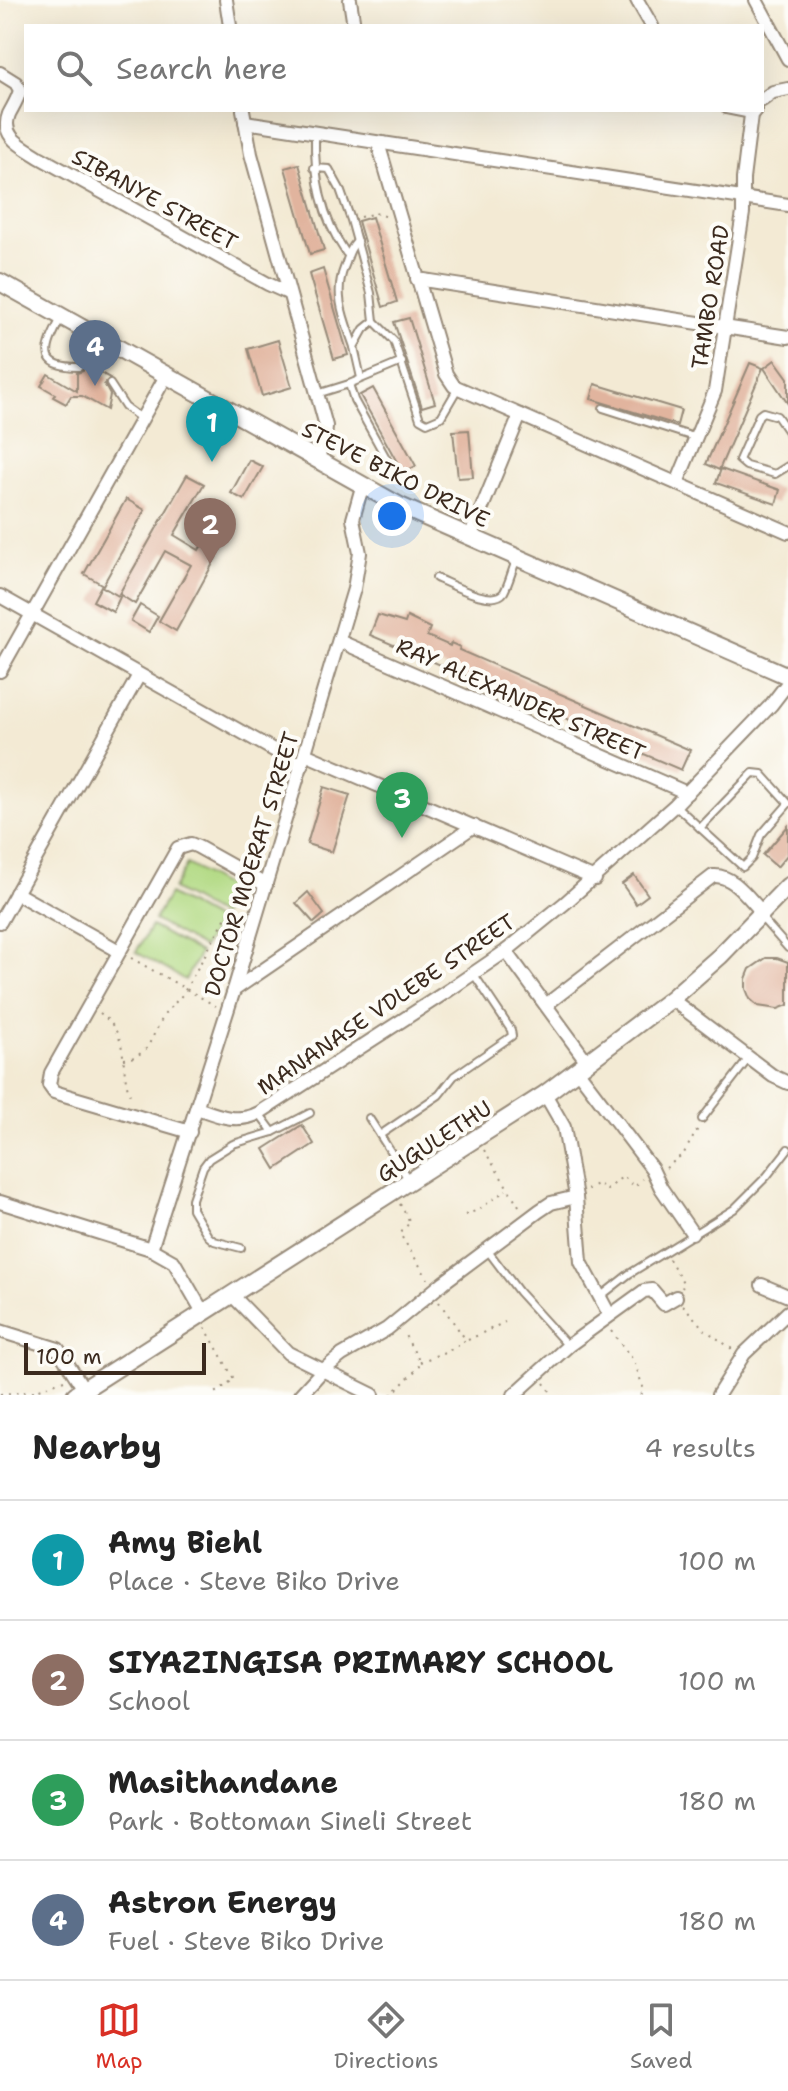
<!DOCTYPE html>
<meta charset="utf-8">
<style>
body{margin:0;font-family:"Shantell Sans",sans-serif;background:#f6f6f6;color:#222}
.scale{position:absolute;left:24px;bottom:20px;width:182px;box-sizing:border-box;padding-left:8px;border:4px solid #3b2a1e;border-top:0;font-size:22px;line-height:28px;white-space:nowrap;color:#3b2a1e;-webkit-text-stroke:6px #fdfcf7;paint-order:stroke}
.you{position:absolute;left:392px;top:516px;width:28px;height:28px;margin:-20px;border:6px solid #fff;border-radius:50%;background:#1a73e8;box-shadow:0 0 0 12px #1a73e833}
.badge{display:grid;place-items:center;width:52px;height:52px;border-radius:50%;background:#d93025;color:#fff;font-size:26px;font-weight:700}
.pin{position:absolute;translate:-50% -66px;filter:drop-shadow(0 2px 4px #0008)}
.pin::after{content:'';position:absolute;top:42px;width:28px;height:24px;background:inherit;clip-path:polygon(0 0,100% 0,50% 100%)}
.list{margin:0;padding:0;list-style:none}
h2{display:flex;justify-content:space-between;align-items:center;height:104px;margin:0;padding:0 32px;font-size:34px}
h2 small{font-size:26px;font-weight:400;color:#767676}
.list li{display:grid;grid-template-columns:52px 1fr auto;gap:24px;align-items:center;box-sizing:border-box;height:120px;padding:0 32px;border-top:2px solid #e0e0e0}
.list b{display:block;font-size:30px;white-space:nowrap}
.list p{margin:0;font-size:26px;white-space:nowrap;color:#767676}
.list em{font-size:26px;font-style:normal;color:#767676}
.icon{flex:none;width:44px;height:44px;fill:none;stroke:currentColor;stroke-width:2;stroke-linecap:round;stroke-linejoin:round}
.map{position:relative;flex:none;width:788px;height:1395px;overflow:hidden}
.search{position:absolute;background:#fff;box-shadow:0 8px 32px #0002;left:24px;right:24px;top:24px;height:88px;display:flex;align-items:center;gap:20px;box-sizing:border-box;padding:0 28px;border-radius:0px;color:#767676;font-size:30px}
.sheet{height:584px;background:#fff}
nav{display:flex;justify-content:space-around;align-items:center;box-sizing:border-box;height:112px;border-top:2px solid #e0e0e0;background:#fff;font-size:22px;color:#767676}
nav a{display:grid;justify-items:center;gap:4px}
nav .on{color:#d93025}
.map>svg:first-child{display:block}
.green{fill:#b2da84;stroke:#768251;stroke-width:2}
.building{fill:#e1b49e}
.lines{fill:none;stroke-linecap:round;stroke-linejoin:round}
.lane-casing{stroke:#978a79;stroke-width:10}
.street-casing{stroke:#978a79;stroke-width:16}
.secondary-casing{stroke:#978a79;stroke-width:20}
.path{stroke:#978a79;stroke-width:2;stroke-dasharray:2 6;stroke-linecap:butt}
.lane{stroke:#fff;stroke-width:6}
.street{stroke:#fff;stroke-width:12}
.secondary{stroke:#fff;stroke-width:16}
.labels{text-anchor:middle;stroke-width:8;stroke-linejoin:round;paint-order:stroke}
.street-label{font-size:22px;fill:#3b2a1e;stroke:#fdfcf7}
</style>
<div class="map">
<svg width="788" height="1395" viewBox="0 0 788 1395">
<rect width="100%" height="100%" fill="#fdfcf7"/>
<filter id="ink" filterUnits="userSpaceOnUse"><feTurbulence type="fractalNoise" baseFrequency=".0125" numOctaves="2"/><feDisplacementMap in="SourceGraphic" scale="16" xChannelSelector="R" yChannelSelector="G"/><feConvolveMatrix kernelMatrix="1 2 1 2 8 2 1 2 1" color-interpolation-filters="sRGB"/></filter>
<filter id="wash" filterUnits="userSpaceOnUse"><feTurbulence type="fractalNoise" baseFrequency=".006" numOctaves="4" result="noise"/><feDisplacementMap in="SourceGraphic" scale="32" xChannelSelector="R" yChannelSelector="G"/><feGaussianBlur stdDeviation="1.8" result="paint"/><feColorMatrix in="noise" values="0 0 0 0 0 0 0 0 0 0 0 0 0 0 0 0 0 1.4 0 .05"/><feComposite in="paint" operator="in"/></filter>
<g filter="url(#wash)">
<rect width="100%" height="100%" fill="#f3ead4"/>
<!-- green -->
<g class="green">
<path d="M187,864L235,892L221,916L173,889Z"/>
<path d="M169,894L218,921L203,948L154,920Z"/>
<path d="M151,926L200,953L185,980L136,952Z"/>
</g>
<g id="blocks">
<!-- building -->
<g class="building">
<path d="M299,164L324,250L310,254L285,168Z"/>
<path d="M372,217L397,302L383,307L358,221Z"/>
<path d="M323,269L348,355L334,359L309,274Z"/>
<path d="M409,318L435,403L422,407L394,322Z"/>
<path d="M278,340L292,387L262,396L248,349Z"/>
<path d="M775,360L788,378V404L764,368Z"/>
<path d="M750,363L763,368L719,470L706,464Z"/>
<path d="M84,364L110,378L104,384L110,395L107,410L82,396H71L66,404L53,397L55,394L41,386L48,374L77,391V373L83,371Z"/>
<path d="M595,384L681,410L677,425L591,399Z"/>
<path d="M373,388L416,466L403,473L360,395Z"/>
<path d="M469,430L473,477L458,478L453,431Z"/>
<path d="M249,460L263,467L244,500L231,493Z"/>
<path d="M721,469L780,490L776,504L716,483Z"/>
<path d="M187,475L204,484L174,535L199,550L218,516L234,525L176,631L159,621L191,565L165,551L135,604L119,594Z"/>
<path d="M126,499L145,510L103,585L84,574Z"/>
<path d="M101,586L120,597L113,612L93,601Z"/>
<path d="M140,605L158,616L149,632L131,621Z"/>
<path d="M378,615L405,623L407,617L430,628L427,636L450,646L451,643L460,647L459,650L690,750L681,770L588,730L589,728L370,635Z"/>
<path d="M324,787L350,795L332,852L307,844Z"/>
<path d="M788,826V854L777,867L763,855Z"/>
<path d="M634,875L648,895L636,904L622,884Z"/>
<path d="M308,892L324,914L314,923L296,903Z"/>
<path d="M766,958H777L788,962V1005L778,1009L758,1006L750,999L746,989V979L750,969Z"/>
<path d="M302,1125L314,1144L276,1169L264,1149Z"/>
</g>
</g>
</g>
<g filter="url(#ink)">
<use href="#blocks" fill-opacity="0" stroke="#978a79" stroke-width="2"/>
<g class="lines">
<!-- lane casing -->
<g class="lane-casing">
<g id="lane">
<path d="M726,110L751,115"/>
<path d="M315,134C314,177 321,217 346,253"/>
<path d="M314,168L329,169L340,189L351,220L371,293L374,321L394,341L420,419L427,423L441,417L458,388"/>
<path d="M61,318C47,346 35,367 79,367"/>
<path d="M354,347C345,320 333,296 344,268C349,256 348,251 357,241"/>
<path d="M361,378L354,347L364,329L374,321"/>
<path d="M110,384L125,407L142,419"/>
<path d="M349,384L402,362"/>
<path d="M317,394L349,384L354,400L390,465"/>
<path d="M603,408L697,438"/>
<path d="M788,432L777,416L763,412L759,415L739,460L746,466L775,474L788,466"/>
<path d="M436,578C451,584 493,608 504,592C509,583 512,570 516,561"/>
<path d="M675,805L743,867L752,858L761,835L788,804"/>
<path d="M700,828L753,773L762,774L788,803"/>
<path d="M760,916L788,948"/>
<path d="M369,1118L408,1179"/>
<path d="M702,1119L749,1058"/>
<path d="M273,1132L310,1113"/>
<path d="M380,1135L439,1095L454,1076L512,1036L511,1030L473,973"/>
<path d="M241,1248L214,1241L208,1236L192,1209V1199L203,1167L209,1159L233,1144L273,1132L259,1113"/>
<path d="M488,1251L519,1292L568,1346"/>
<path d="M601,1296L629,1274L734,1209L767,1176L788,1149"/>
</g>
</g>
<!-- street casing -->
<g class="street-casing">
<g id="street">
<path d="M226,0L230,26"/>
<path d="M350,0L354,26"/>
<path d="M637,0L652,26"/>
<path d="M756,0L788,59"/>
<path d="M0,73L16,83L20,90C18,99 13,106 9,114C0,137 22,146 39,157L268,284L288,293"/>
<path d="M762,100L773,92L788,89"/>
<path d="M243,110L251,154L326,426L325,442L316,460"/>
<path d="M245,122L788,205"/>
<path d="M378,143L446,374L454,386L788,532"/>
<path d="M417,279L788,337"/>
<path d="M677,483L715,391L743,213V179L751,115L755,110"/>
<path d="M470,537L520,415"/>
<path d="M0,596L302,766"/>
<path d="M339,641L687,793"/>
<path d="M0,671L166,376"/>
<path d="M305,754L595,879"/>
<path d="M16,893L119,951"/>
<path d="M0,922L139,675"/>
<path d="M506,951L588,1063"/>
<path d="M234,990L474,826"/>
<path d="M671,999L773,1076L788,1083"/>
<path d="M547,1004L713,876C733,874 749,899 763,913"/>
<path d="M577,1070L652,1169L661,1188L692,1233"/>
<path d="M545,1094L564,1127L576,1197L581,1262L609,1314"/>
<path d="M197,1108C219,1116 237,1124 259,1113L449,990L506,951L565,903L675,805L771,705L788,683"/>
<path d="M190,1132L54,1092L49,1085L51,1073L178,848L191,844L198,847L266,885"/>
<path d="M0,1202L151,1249L174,1262L204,1314"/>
<path d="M151,1249L234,990L354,589L360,553L353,519L362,487"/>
<path d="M762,1285L788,1296"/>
<path d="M232,1295L288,1353L373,1395"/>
<path d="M0,1331L58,1349L84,1389"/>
<path d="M300,1395L322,1371L342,1355L387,1329L444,1282L539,1211L551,1203L576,1197"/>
<path d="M514,1395L568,1346L644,1291L652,1290L664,1304L676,1297"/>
<path d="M718,1395L744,1354L788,1312"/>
</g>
</g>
<!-- secondary casing -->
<g class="secondary-casing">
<g id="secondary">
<path d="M0,282L400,506L788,676"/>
<path d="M75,1395L545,1094L671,999L720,956L788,886"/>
</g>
</g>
<!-- path -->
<g class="path">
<path d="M360,217L375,213L388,217"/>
<path d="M131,958L216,1006"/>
<path d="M100,1013C133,1038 117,1067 132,1100"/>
<path d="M124,1059L136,1057L147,1048L164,1015L183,994L243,887"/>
<path d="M484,1150L521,1209"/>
<path d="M666,1168L684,1153L699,1127"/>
<path d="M587,1190L598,1183L607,1190L623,1176L635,1187L642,1179"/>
<path d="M400,1204L410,1222L400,1234L428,1279"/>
<path d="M465,1215L478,1210L506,1190"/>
<path d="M669,1259L684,1284L682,1288"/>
<path d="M683,1305L704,1329L732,1349"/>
<path d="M205,1327L234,1379L213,1395"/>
<path d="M611,1331L634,1361L644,1390L641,1395"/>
<path d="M468,1340L505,1322"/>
<path d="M420,1362L452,1349L466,1340L439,1302"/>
<path d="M544,1383L553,1395"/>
<path d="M0,1394L34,1391L64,1380"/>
<path d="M391,1395L418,1368L420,1362L403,1332"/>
</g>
<!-- lane -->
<use href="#lane" class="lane"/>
<!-- street -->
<use href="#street" class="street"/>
<!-- secondary -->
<use href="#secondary" class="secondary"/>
</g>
</g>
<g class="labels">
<!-- street labels -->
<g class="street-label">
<text transform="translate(155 199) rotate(29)" y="8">SIBANYE STREET</text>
<text transform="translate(710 297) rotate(-81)" y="8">TAMBO ROAD</text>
<text transform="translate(396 474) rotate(27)" y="8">STEVE BIKO DRIVE</text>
<text transform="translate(521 699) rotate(24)" y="8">RAY ALEXANDER STREET</text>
<text transform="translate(251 864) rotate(-73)" y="8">DOCTOR MOERAT STREET</text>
<text transform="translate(386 1004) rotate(-34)" y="8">MANANASE VDLEBE STREET</text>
<text transform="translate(434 1141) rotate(-33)" y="8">GUGULETHU</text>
</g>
</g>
</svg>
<div class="scale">100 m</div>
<div class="you"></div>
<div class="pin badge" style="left:212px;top:462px;background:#0f9aa8">1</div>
<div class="pin badge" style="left:210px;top:564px;background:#8d6e63">2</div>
<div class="pin badge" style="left:402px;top:838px;background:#2e9e5b">3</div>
<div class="pin badge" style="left:95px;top:386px;background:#5c6f8a">4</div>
<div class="search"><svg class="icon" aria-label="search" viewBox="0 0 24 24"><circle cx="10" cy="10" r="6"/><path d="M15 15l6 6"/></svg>Search here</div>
</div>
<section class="sheet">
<h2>Nearby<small>4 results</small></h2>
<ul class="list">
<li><span class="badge" style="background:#0f9aa8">1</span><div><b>Amy Biehl</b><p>Place · Steve Biko Drive</p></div><em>100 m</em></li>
<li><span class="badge" style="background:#8d6e63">2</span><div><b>SIYAZINGISA PRIMARY SCHOOL</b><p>School</p></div><em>100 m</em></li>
<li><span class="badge" style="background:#2e9e5b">3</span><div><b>Masithandane</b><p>Park · Bottoman Sineli Street</p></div><em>180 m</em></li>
<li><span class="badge" style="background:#5c6f8a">4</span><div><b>Astron Energy</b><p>Fuel · Steve Biko Drive</p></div><em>180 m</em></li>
</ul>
</section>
<nav>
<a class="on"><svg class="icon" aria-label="map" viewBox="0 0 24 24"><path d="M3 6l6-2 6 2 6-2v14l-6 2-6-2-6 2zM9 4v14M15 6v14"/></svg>Map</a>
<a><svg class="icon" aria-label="directions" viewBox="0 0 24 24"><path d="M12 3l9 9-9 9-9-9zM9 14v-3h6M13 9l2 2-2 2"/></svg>Directions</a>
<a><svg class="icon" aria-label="saved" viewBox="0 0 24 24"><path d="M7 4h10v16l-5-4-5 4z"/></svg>Saved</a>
</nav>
